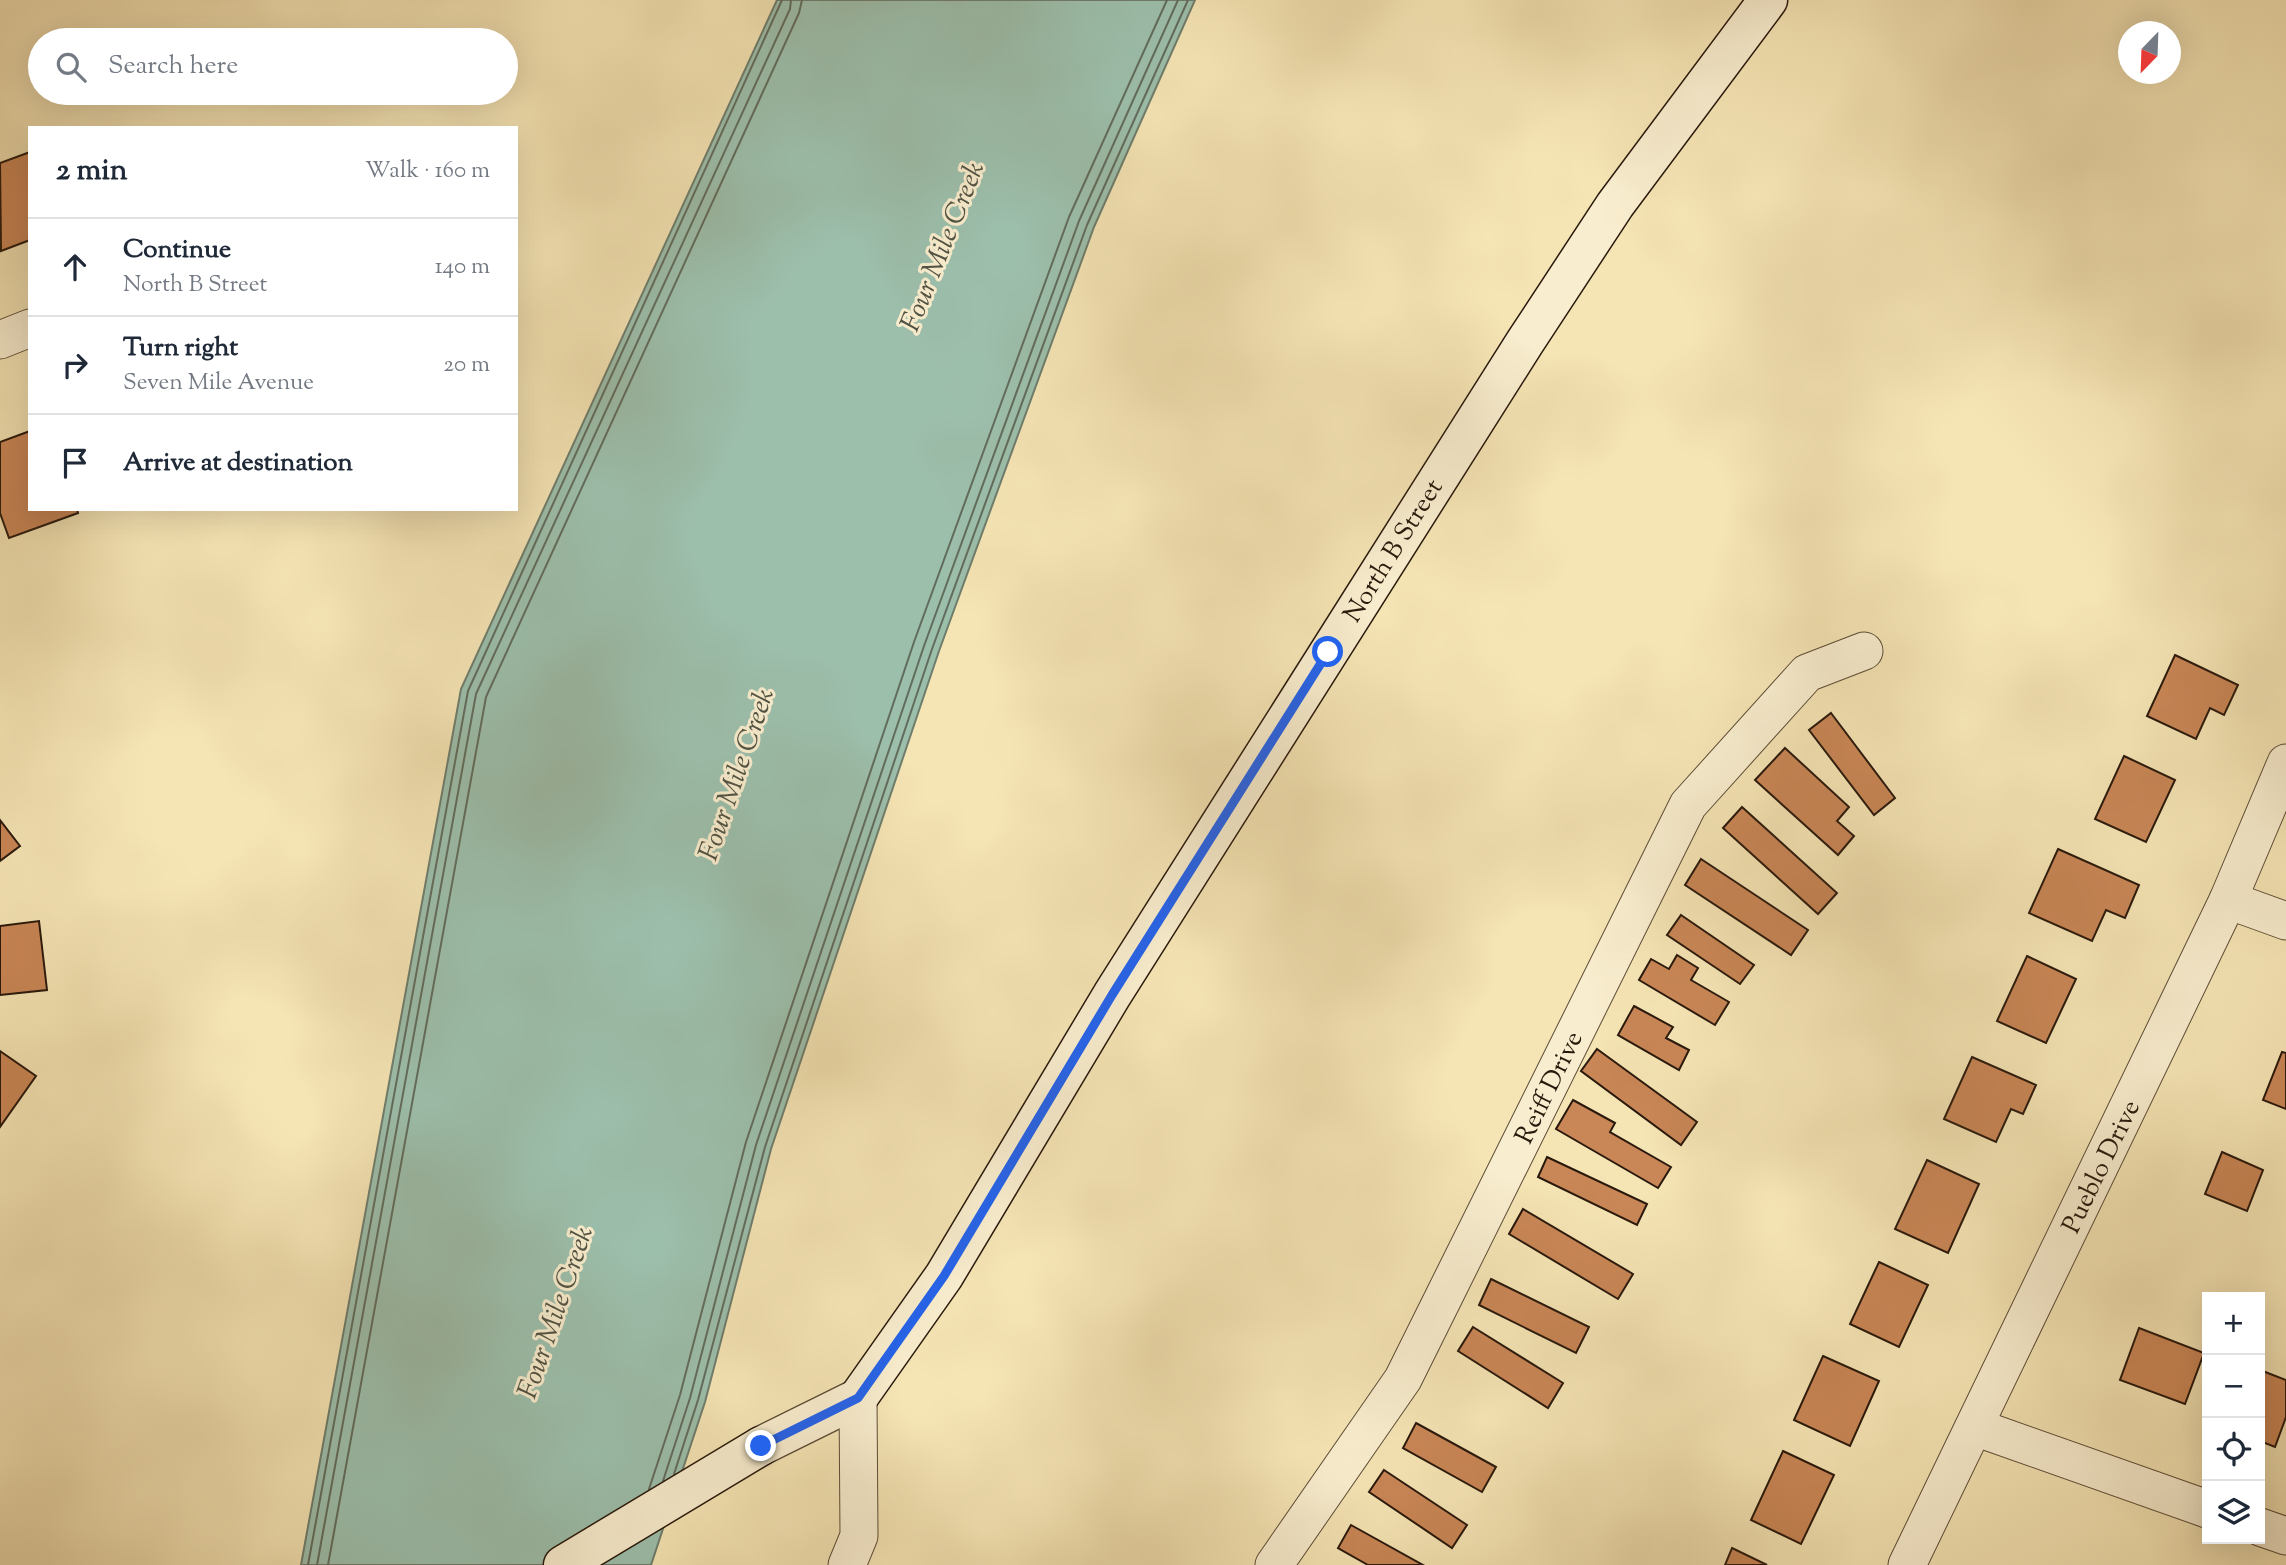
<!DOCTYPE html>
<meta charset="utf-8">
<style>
body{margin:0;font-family:"Sorts Mill Goudy",serif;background:#f2f2f3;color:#1f2937}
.controls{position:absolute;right:21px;bottom:21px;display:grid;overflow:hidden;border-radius:0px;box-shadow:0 7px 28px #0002}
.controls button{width:63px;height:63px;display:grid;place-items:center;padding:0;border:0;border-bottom:2px solid #e0e1e3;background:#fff;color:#1f2937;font:35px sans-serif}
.compass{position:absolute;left:2118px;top:21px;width:63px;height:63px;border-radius:50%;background:#fff;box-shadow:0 7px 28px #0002;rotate:203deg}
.stop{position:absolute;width:21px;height:21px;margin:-16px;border:5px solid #2563eb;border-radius:50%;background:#fff}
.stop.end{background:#2563eb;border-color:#fff;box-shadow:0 2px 7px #0008}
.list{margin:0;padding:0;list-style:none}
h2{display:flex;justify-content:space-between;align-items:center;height:91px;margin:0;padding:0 28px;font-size:30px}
h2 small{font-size:23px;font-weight:400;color:#747a83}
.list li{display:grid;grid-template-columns:46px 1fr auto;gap:21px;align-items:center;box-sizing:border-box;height:98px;padding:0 28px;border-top:2px solid #e0e1e3}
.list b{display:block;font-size:26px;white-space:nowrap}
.list p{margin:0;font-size:23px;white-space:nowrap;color:#747a83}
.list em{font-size:23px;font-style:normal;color:#747a83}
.icon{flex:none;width:38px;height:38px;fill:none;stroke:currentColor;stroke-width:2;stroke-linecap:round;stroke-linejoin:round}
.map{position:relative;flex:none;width:2286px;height:1565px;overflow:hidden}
.search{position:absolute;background:#fff;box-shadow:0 7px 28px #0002;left:28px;top:28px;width:490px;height:77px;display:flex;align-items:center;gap:18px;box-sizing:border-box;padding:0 24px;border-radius:38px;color:#747a83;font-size:26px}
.panel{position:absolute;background:#fff;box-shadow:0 7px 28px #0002;left:28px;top:126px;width:490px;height:385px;border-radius:0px}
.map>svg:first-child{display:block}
.water{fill:#9cbfac;stroke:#6e7d6c;stroke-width:2}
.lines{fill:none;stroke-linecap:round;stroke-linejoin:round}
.shore{stroke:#626c5c;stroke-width:2}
.building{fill:#c98656;stroke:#29190c;stroke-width:2}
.minor-casing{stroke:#5c4c36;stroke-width:39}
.tertiary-casing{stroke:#5c4c36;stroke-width:41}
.secondary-casing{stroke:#29190c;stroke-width:41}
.minor{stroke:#f8edce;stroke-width:37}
.tertiary{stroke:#f8edce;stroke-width:38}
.secondary{stroke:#f8edce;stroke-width:38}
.route{stroke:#2563eb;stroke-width:9}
.labels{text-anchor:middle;stroke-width:6;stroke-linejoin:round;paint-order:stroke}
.street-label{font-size:26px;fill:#29190c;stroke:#f8edce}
.water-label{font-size:28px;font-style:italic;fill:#515344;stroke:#f8edce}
</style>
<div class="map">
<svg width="2286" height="1565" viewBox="0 0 2286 1565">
<rect width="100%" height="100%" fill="#f5e4b4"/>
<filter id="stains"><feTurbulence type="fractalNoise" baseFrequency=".00286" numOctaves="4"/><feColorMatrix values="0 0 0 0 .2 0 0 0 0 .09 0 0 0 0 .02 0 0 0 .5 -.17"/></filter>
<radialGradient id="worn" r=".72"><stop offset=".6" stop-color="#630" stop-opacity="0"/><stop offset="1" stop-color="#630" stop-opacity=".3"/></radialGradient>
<!-- water -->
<path class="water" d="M777,0H1195L1094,227L939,651L771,1149L705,1402L651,1565H301L461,689Z"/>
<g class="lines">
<!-- shore -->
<g class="shore">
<path d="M674,1474L698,1400L765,1147L932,649L1087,225L1188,0"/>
<path d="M663,1481L690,1398L756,1145L924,646L1079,221L1178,0"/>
<path d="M649,1489L680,1395L746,1142L914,642L1069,217L1167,0"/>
<path d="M308,1565L468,691L782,0"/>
<path d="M317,1565L476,694L790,9L791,0"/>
<path d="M328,1565L486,697L799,13L802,0"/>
</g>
</g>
<!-- building -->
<g class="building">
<path d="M30,152V240L1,251L0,163Z"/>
<path d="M30,431V509H77L78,513L9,538L0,513V442Z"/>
<path d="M2175,655L2238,685L2224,715L2210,708L2196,739L2147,716Z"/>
<path d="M1831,713L1895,798L1874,815L1809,730Z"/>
<path d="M1785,748L1849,807L1837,821L1854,836L1838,855L1755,780Z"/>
<path d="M2124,756L2175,780L2146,842L2095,819Z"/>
<path d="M1742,807L1837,893L1818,914L1723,828Z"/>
<path d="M0,820L20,846L0,861Z"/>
<path d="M2058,849L2139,885L2125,918L2106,910L2092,941L2029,913Z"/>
<path d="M1701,859L1808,930L1791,955L1685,885Z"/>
<path d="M1681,915L1754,965L1740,984L1667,935Z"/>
<path d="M39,921L47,990L0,995V926Z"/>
<path d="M1677,955L1698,968L1691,980L1729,1002L1715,1025L1639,980L1651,959L1669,969Z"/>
<path d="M2027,956L2076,979L2046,1043L1997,1021Z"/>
<path d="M1634,1006L1673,1027L1666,1038L1689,1050L1679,1070L1618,1035Z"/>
<path d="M1597,1049L1697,1122L1681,1145L1581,1071Z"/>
<path d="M0,1051L36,1076L0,1127Z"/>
<path d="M2282,1052L2286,1053V1109L2263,1100Z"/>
<path d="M1972,1057L2036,1085L2023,1114L2011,1109L1996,1142L1944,1119Z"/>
<path d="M1573,1100L1615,1123L1610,1132L1671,1167L1658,1188L1556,1129Z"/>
<path d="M2222,1152L2263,1170L2247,1211L2205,1194Z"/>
<path d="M1547,1157L1647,1204L1637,1225L1538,1177Z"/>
<path d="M1927,1160L1979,1184L1948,1253L1895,1229Z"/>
<path d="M1523,1209L1633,1274L1618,1299L1509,1234Z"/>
<path d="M1879,1262L1928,1285L1899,1347L1850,1324Z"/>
<path d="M1491,1279L1589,1327L1576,1353L1479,1305Z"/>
<path d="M1473,1327L1563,1383L1548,1408L1458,1351Z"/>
<path d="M2139,1328L2204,1353L2185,1404L2120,1380Z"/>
<path d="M1823,1356L1879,1381L1850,1446L1794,1420Z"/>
<path d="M2260,1370L2286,1380V1417L2275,1447L2260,1441Z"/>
<path d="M1416,1423L1496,1467L1482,1492L1403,1448Z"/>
<path d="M1783,1451L1834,1475L1801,1544L1751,1520Z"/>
<path d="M1384,1470L1467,1525L1452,1548L1369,1492Z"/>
<path d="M1351,1525L1423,1565H1368L1338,1548Z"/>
<path d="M1732,1548L1767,1565H1725Z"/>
</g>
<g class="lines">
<!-- minor casing -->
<g class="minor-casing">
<g id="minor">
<path d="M0,340L30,328"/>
<path d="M2228,900L2286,921"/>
<path d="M1975,1427L2207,1509"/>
<path d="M2260,1527L2286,1536"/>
<path d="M847,1565L859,1536L858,1398"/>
<path d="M1274,1565L1403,1379L1688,805L1807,673L1864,651"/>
<path d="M1907,1565L2228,900L2286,763"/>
</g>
</g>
<!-- tertiary casing -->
<g class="tertiary-casing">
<path id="tertiary" d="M761,1446L858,1398"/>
</g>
<!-- secondary casing -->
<g class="secondary-casing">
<g id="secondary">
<path d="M858,1398L944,1276L1112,995L1525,342L1615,205L1768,0"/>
<path d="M563,1565L761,1446"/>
</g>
</g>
<!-- minor -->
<use href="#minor" class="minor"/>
<!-- tertiary -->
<use href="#tertiary" class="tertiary"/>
<!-- secondary -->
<use href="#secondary" class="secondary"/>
</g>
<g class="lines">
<!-- route -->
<path class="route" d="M761,1446L858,1398L944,1276L1112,995L1328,652"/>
</g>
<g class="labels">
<!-- street labels -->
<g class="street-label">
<text transform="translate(1392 550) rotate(-58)" y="9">North B Street</text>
<text transform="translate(1548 1087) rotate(-64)" y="9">Reiff Drive</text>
<text transform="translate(2100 1166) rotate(-64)" y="9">Pueblo Drive</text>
</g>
<!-- water labels -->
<g class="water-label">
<text transform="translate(941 246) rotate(-68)" y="10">Four Mile Creek</text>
<text transform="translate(735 774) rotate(-71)" y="10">Four Mile Creek</text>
<text transform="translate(554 1312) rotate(-71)" y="10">Four Mile Creek</text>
</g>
</g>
<rect width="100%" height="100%" filter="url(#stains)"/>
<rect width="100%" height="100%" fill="url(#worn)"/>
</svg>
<div class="controls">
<button>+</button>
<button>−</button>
<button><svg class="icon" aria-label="locate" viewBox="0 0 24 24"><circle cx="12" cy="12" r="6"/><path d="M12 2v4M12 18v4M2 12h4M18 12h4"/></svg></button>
<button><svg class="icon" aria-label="layers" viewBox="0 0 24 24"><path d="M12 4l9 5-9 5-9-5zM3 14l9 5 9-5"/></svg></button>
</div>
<svg class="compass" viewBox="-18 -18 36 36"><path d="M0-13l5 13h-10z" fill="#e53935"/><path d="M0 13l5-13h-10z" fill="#747a83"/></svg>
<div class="stop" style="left:1328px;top:652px"></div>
<div class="stop end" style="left:761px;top:1446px"></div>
<div class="search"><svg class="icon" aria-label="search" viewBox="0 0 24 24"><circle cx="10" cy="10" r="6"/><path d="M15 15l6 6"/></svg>Search here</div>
<section class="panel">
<h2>2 min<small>Walk · 160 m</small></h2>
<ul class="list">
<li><svg class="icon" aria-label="ahead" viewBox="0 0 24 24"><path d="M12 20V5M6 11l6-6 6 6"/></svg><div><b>Continue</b><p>North B Street</p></div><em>140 m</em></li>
<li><svg class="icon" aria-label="right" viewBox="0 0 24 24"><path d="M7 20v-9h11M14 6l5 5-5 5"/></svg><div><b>Turn right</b><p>Seven Mile Avenue</p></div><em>20 m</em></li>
<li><svg class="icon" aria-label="arrive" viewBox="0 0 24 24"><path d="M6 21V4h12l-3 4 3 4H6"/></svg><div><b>Arrive at destination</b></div></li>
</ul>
</section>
</div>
